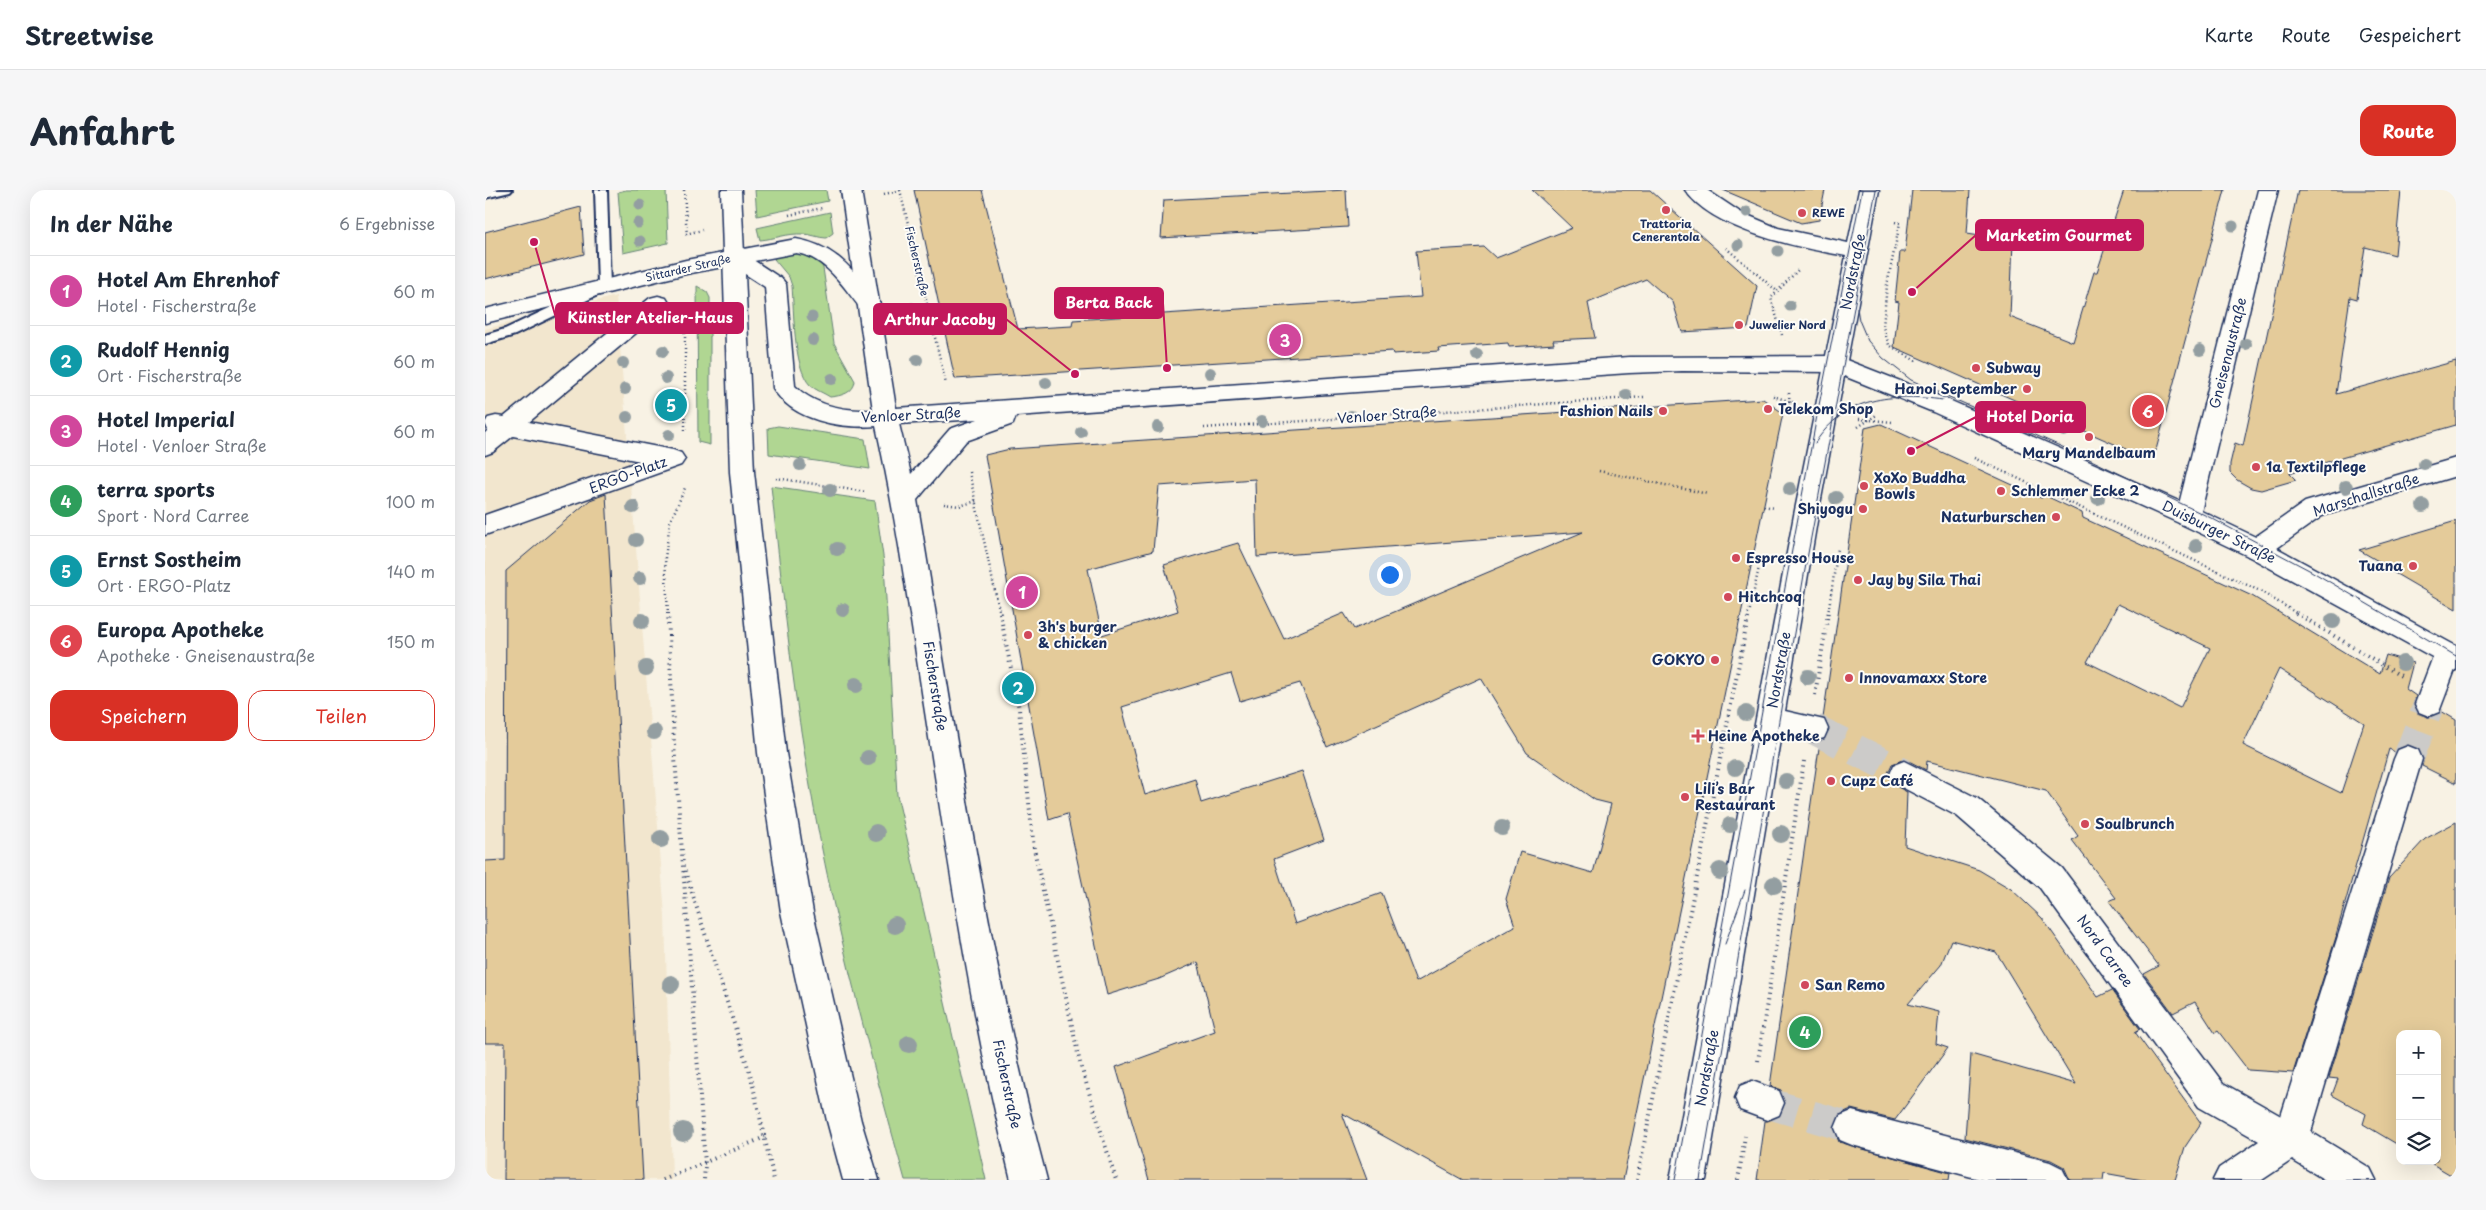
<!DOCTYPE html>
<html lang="de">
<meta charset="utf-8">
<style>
body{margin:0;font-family:"Playpen Sans",sans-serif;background:#f6f6f7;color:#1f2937}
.controls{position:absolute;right:15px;bottom:15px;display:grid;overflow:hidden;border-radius:10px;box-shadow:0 5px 20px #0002}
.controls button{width:45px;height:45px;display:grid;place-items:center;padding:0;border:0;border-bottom:1px solid #e0e1e3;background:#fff;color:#1f2937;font:25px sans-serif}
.you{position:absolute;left:904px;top:384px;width:18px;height:18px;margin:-12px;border:4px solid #fff;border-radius:50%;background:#1a73e8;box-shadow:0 0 0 8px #1a73e833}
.badge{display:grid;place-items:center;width:32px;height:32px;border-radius:50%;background:#d93025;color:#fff;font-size:16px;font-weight:700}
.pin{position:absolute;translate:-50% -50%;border:2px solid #fff;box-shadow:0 1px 5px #0006}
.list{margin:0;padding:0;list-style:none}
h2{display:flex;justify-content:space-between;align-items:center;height:65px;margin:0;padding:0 20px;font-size:21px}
h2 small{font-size:16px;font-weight:400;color:#747a83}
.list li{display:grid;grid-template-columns:32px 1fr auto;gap:15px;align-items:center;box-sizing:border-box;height:70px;padding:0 20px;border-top:1px solid #e0e1e3}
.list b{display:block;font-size:19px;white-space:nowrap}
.list p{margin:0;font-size:16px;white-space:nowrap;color:#747a83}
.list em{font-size:16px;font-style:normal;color:#747a83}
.actions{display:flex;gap:10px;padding:15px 20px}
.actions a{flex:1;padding:11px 0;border:1px solid #d93025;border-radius:15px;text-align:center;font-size:18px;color:#d93025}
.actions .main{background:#d93025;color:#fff}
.icon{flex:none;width:28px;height:28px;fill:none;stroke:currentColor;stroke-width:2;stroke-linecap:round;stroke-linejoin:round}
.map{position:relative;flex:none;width:1971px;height:990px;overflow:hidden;border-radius:15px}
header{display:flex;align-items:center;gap:30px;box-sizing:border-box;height:70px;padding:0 25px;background:#fff;border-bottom:1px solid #e0e1e3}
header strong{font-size:24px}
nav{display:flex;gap:28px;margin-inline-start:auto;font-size:18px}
.intro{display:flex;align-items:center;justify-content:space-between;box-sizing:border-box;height:120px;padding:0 30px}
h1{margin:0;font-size:35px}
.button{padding:12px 22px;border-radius:15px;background:#d93025;color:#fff;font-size:18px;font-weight:700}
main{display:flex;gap:30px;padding:0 30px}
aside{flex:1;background:#fff;border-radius:15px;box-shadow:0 5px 20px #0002}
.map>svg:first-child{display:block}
.built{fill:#f2e6ce}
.green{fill:#b0d692;stroke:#668278}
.building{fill:#e4cb9a;stroke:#1b2f5e;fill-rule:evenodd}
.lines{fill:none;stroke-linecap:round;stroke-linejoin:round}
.street-tunnel{stroke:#cccbc9;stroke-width:31;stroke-dasharray:31 15;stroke-linecap:butt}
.lane-casing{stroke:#1b2f5e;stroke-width:4}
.street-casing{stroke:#1b2f5e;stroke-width:3}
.secondary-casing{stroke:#1b2f5e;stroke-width:3}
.path-far1{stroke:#1b2f5e;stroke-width:2.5;stroke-dasharray:1 3;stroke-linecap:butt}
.path{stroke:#1b2f5e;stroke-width:4;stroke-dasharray:1 4.5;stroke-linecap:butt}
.lane{fill:#fdfcf7;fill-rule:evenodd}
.street{fill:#fdfcf7;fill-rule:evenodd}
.secondary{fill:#fdfcf7;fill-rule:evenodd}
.tram{stroke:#1b2f5e;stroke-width:1}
.tree{fill:#939ea1}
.poi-dot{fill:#d1495b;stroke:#fdfcf7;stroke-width:2}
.labels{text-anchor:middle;stroke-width:4;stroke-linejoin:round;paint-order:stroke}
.far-poi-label{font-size:11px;font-weight:bold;fill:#1b2f5e;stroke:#fdfcf7;text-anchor:start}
.far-street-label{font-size:11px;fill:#1b2f5e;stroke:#fdfcf7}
.street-label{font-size:14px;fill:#1b2f5e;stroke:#fdfcf7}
.poi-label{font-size:14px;font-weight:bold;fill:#1b2f5e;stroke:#fdfcf7;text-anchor:start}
.leader{fill:none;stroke:#c2185b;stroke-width:2}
.callout-dot{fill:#c2185b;stroke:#fdfcf7;stroke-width:2}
.callout{fill:#c2185b;stroke:#c2185b;stroke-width:2}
.callout-label{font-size:15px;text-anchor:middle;font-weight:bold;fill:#fff}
</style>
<header>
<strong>Streetwise</strong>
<nav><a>Karte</a><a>Route</a><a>Gespeichert</a></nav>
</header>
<div class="intro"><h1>Anfahrt</h1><a class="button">Route</a></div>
<main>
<aside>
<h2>In der Nähe<small>6 Ergebnisse</small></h2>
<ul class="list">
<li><span class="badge" style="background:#d1479c">1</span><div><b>Hotel Am Ehrenhof</b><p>Hotel · Fischerstraße</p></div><em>60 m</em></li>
<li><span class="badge" style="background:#0f9aa8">2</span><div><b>Rudolf Hennig</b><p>Ort · Fischerstraße</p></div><em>60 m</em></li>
<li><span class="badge" style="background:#d1479c">3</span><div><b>Hotel Imperial</b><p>Hotel · Venloer Straße</p></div><em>60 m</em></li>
<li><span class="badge" style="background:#2e9e5b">4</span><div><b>terra sports</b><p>Sport · Nord Carree</p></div><em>100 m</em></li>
<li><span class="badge" style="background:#0f9aa8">5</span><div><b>Ernst Sostheim</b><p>Ort · ERGO-Platz</p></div><em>140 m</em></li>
<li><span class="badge" style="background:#e0444e">6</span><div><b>Europa Apotheke</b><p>Apotheke · Gneisenaustraße</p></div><em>150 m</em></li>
</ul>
<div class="actions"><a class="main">Speichern</a><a>Teilen</a></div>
</aside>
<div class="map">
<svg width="1971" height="990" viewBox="0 0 1971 990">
<rect width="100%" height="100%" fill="#f8f2e4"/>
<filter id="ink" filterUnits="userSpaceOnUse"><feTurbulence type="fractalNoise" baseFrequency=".02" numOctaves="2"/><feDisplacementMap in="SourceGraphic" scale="10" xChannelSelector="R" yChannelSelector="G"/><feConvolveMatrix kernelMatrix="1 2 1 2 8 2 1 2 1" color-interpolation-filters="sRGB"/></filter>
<g filter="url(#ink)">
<!-- built -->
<path class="built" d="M131,106L180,725L187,990H0V139Z"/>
<!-- green -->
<g class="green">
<path d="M141,0H181L183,53L138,63L133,2Z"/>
<path d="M270,0H341L343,11L272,26Z"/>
<path d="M345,22L348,43L341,48C334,48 326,44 318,44C303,43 289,49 275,50L272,38Z"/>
<path d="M306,63C317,63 333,65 338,78L349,153L370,191C369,203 356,206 345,207C339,203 330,200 325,195C308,177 309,120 307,96L304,87L289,69L291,67Z"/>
<path d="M212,96L222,102L225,108V255L213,252Z"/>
<path d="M293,236L380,249L385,279L284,264L283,238Z"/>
<path d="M286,296L390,311L399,373L412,605L501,990H420C381,850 343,710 320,566C305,477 296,386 286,296Z"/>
</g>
<!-- building -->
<g class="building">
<path d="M429,0H497L533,139L587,136L588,130L936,107L931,61L999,57L1011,68L1087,38L1047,0H1165L1272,96L1263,138L1197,142L1188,112L1161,89L1103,113L1110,148L1068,150L1069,154L1024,157L1023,153L953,158L954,161L908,164L907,161L470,189Z"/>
<path d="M861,0L863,37L676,48L679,10Z"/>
<path d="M1238,0H1340L1334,30L1316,33Z"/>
<path d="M1427,0H1485L1482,44L1528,51L1525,127L1588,152L1609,82H1612L1639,0H1740L1671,260L1652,264L1409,157L1414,112L1410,111L1415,62H1420Z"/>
<path d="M1813,0H1916L1910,65L1880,57L1872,109L1865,107L1851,204L1971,171V235L1804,283L1811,290L1776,300L1766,298L1752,290L1745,283V274L1750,253L1758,256Z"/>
<path d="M96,17L99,64L0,89V42Z"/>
<path d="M1278,209L1298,223L1138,990H978L857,923L882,990H664L631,877L730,841L713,772L674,789L622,805L582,624L564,630L500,265L525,259ZM770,289L772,367L1098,342L869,439L859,423L799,449L753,353L679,375L693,421L617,445L603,379L668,361L674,296ZM746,483L755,511L815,493L842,557L996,488L1042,563L1110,610L1126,614L1108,683L1035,662L1021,709L1030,736L931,792L897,703L810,734L789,669L839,650L817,581L716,613L710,589L660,605L637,517Z"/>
<path d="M1396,234L1556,308L1561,306L1597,323L1598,328L1767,406L1895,484L1901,465L1928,473L1921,499L1931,506L1928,515L1932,523L1945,528L1956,521L1971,530V593L1937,576L1939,568L1934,558L1922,554L1912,558L1910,562L1904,559L1851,745L1852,744L1808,883L1763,880L1733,841L1730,843L1710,812L1688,823L1659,784L1674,776L1624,711L1631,708L1587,650L1593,646L1561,601L1442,571L1441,580L1420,569L1407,574L1403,583L1407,594L1422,602L1420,656L1494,680L1526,699L1557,728L1613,807L1627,800L1655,839L1650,842L1716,933L1700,957L1690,990H1658L1619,983L1618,990H1585L1579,977L1566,970L1480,948L1486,864L1591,894L1511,762L1466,750L1456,775L1423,814L1454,822L1451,854L1463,858L1410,930L1366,919L1353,925L1348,937L1354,952L1465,983L1464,990H1272L1280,931L1295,927L1301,914L1296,900L1285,896L1335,551L1341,549L1345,540L1341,529L1338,528L1380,238ZM1633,414L1725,458L1695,518L1602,472ZM1794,479L1879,533L1856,603L1758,555Z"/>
<path d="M121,304L158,990H19L20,853H0V671L20,670L21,381L105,310Z"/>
<path d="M1971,331V419L1906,381L1907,379L1874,360Z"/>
<path d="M1971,632V988L1942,971H1952V844H1915V956L1878,934L1881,924L1847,905L1853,889L1844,888L1904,688L1940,649Z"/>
</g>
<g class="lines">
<!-- street-tunnel -->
<g class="street-tunnel">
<path d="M1329,539L1419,584"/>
<path d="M1923,569L1944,514"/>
<path d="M1282,913L1367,938"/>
</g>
<!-- lane casing -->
<g class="lane-casing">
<g id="lane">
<path d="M0,0H27L25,2L0,8Z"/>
<path d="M110,0H122L125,97L123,100L30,145L0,154V145L20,139L113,95Z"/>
</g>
</g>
<!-- street casing -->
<g class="street-casing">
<g id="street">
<path d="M1200,0H1222L1255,22L1293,38L1363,53L1374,0H1394L1333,325L1300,521L1339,530L1343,539L1339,548L1329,551L1296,544L1221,990H1185L1309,325L1361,66C1315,58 1228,41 1200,0Z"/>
<path d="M1773,0H1793L1715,326L1712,333L1703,336L1694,333L1691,326Z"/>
<path d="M311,49C352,56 367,80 393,110L396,115L393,120L385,122L377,120C359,98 341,67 311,63L201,84L0,133V119L201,70Z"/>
<path d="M173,106L181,108L184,113L181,118L44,232L188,260L196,263L200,269L196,275L0,345V325L155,271L28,246L8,262L0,265V243L3,240L0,233L3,228L11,226L19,227L165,108Z"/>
<path d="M1971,268V286L1837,326L1781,366L1772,369L1763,366L1759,359L1763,352L1820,312Z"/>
<path d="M1962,453L1971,456V477L1954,522L1944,526L1934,522L1930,514L1952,456Z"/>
<path d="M1923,556L1933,560L1937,569L1826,942L1885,978L1891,990H1840L1807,970L1777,990H1728L1734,978L1774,951L1714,917L1555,698L1472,626L1409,593L1405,584L1409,575L1419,571L1492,608L1577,678L1738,893L1796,926L1909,569L1913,560Z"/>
<path d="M1267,891L1294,901L1299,913L1294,925L1282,930L1255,920L1250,908L1255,896Z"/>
<path d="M1367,921L1565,972L1577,978L1583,990H1498L1367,955L1355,950L1350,938L1355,926Z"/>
</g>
</g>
<!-- secondary casing -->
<g class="secondary-casing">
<path id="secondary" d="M236,0H256L259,64L297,89L301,94L310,196C330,216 361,221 388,220L356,0H376L411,218L1144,167L1351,166L1464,210L1712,319L1781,352L1971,456V480L1763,366L1694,333L1448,222L1349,182L1197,181L1144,183L531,226L528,234L481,251L432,310C470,537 503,767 562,990H526C487,832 463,670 438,509C424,418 411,327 391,236C357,239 307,231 288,198L280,97L260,84L269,282L301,563L328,722L376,931L394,990H358L342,931L296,722L273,563L245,282ZM493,229L465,239L426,284L414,234Z"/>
</g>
<!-- path-far1 -->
<g class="path-far1">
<path d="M199,0L202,47"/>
<path d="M415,0L461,194"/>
<path d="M399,4L415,1"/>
<path d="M304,25L337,18"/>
<path d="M1410,32L1415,33L1402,95L1398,137L1404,155L1431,171"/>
<path d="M201,44L217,40"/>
<path d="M1241,58L1292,101"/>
<path d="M200,131V242"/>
<path d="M1297,145L1286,108L1314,79"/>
<path d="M1304,203L1305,224"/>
<path d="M1288,206L1310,213"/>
<path d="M1374,229L1408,232"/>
<path d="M1373,237L1393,224"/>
<path d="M719,238L1159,207"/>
<path d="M1489,268L1775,401L1813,424"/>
<path d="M1114,281L1223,304"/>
<path d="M484,282L515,424"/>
<path d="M291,288L381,302"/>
<path d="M459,314L474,316L492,311"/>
<path d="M1279,316L1289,318"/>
<path d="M183,424L180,368L185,332L200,298"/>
<path d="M1264,424L1274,377"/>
<path d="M1343,424L1353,358"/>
</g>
<!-- path -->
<g class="path">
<path d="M183,423L189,554L220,974L219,990"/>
<path d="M515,423L534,519L549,659L595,873L631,990"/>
<path d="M1811,423L1916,486"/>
<path d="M1330,505L1343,423"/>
<path d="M200,681L266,887L289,990"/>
<path d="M1273,871L1319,571"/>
<path d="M178,990L280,947"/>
<path d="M1152,990L1264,423"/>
<path d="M1253,990L1260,946"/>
</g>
<!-- lane -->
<use href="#lane" class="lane"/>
<!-- street -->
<use href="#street" class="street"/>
<!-- secondary -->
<use href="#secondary" class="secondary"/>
<!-- tram -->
<g class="tram">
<path d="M1372,118L1374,130L1383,151L1398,168L1426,190L1600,267L1726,328L1826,381L1971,466"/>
<path d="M1330,253C1361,206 1406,203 1458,210"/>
<path d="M1240,754L1260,700"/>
<path d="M1190,990L1333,220L1377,0"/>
<path d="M1215,990L1319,385L1391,0"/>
</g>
</g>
<!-- trees -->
<g class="tree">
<circle cx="155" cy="15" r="5.5"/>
<circle cx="1262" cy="22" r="5.5"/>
<circle cx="153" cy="33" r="5.5"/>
<circle cx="1748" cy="36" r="5.5"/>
<circle cx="155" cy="51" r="5.5"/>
<circle cx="1253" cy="55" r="5.5"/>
<circle cx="1293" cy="61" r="5.5"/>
<circle cx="1305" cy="116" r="5.5"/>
<circle cx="427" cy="118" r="5.5"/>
<circle cx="327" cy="127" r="5.5"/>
<circle cx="328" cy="150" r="6"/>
<circle cx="1761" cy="154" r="6"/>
<circle cx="1715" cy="160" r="6"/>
<circle cx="178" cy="161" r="6"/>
<circle cx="992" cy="165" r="6"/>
<circle cx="432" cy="170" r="6"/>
<circle cx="138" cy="173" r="6"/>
<circle cx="725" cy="183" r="6"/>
<circle cx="181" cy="188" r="6"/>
<circle cx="347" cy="189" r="6"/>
<circle cx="561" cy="193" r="6"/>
<circle cx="140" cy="199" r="6"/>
<circle cx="1141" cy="205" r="6"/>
<circle cx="183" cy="216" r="6"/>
<circle cx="866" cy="226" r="6"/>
<circle cx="142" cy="227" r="6"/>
<circle cx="777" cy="231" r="6"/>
<circle cx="673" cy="237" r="6"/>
<circle cx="1579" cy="241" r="6"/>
<circle cx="596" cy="242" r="6"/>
<circle cx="184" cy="245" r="6"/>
<circle cx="1939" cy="274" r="6"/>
<circle cx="315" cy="275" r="6"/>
<circle cx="1861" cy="297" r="7"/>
<circle cx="1305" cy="299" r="7"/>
<circle cx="345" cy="300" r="7"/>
<circle cx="1351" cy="308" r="7"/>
<circle cx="1613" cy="308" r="7"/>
<circle cx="1938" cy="316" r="7"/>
<circle cx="148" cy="317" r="7"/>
<circle cx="151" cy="350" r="7"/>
<circle cx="1711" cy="356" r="7"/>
<circle cx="352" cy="359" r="7"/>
<circle cx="155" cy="388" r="7"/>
<circle cx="358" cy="420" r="7"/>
<circle cx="157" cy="431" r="8"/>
<circle cx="1848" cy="431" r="8"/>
<circle cx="1918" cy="473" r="8"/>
<circle cx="161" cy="478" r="8"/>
<circle cx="1323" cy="487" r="8"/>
<circle cx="371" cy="495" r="8"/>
<circle cx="1261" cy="523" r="8"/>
<circle cx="169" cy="542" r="8"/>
<circle cx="383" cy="568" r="8"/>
<circle cx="1250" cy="578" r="8"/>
<circle cx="1301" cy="591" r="8"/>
<circle cx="1245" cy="635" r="8"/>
<circle cx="1017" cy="638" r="8"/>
<circle cx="391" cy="643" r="9"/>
<circle cx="1296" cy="644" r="9"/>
<circle cx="176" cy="649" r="9"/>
<circle cx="1235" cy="681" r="9"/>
<circle cx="1289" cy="695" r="9"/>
<circle cx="410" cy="735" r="9"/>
<circle cx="186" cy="794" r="9"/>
<circle cx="424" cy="854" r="9"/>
<circle cx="198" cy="942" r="10"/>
</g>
</g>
<!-- markers -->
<g class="poi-dot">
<circle cx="1181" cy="20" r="5"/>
<circle cx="1317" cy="23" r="5"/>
<circle cx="1254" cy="135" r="5"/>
<circle cx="1491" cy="178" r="5"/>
<circle cx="1542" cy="199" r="5"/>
<circle cx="1283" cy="219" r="5"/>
<circle cx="1178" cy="221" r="5"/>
<circle cx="1604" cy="247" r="5"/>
<circle cx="1771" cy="277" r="5"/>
<circle cx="1379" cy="296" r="5"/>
<circle cx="1516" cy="301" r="5"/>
<circle cx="1378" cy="319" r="5"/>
<circle cx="1571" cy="327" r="5"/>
<circle cx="1251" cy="368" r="5"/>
<circle cx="1928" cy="376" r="5"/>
<circle cx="1373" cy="390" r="5"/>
<circle cx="1243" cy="407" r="5"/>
<circle cx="543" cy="445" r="5"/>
<circle cx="1230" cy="470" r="5"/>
<circle cx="1364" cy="488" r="5"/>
<path d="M1210.5 538.5h5v5h5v5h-5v5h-5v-5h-5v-5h5z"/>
<circle cx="1346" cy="591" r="5"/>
<circle cx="1200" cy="607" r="5"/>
<circle cx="1600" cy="634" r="5"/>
<circle cx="1320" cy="795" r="5"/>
</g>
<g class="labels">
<!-- far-poi labels -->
<g class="far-poi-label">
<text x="1327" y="27">REWE</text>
<text x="1181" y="38" text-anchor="middle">Trattoria<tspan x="1181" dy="13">Cenerentola</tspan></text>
<text x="1264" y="139">Juwelier Nord</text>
</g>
<!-- far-street labels -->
<g class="far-street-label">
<text transform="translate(432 71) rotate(77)" y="4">Fischerstraße</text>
<text transform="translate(203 78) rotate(-13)" y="4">Sittarder Straße</text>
</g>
<!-- street labels -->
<g class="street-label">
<text transform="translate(1368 82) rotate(-79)" y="5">Nordstraße</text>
<text transform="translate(1743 163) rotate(-76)" y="5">Gneisenaustraße</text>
<text transform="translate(426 225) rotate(-3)" y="5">Venloer Straße</text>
<text transform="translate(902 225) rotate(-4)" y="5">Venloer Straße</text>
<text transform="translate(143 285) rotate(-20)" y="5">ERGO-Platz</text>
<text transform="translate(1881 305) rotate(-18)" y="5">Marschallstraße</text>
<text transform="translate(1734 342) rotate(26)" y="5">Duisburger Straße</text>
<text transform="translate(1294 480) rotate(-80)" y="5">Nordstraße</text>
<text transform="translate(450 496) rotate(81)" y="5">Fischerstraße</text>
<text transform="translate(1620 761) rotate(54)" y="5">Nord Carree</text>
<text transform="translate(1222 878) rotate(-80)" y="5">Nordstraße</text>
<text transform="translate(522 894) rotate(78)" y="5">Fischerstraße</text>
</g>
<!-- poi labels -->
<g class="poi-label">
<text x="1501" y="183">Subway</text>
<text x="1532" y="204" text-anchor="end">Hanoi September</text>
<text x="1293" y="224">Telekom Shop</text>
<text x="1168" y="226" text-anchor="end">Fashion Nails</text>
<text x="1604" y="268" text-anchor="middle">Mary Mandelbaum</text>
<text x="1781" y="282">1a Textilpflege</text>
<text x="1389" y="293">XoXo Buddha<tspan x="1389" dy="16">Bowls</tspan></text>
<text x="1526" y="306">Schlemmer Ecke 2</text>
<text x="1368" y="324" text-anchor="end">Shiyogu</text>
<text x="1561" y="332" text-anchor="end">Naturburschen</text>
<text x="1261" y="373">Espresso House</text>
<text x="1918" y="381" text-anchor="end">Tuana</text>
<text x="1383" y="395">Jay by Sila Thai</text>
<text x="1253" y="412">Hitchcoq</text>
<text x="553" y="442">3h's burger<tspan x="553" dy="16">&amp; chicken</tspan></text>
<text x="1220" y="475" text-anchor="end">GOKYO</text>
<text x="1374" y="493">Innovamaxx Store</text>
<text x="1223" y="551">Heine Apotheke</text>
<text x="1356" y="596">Cupz Café</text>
<text x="1210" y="604">Lili’s Bar<tspan x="1210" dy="16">Restaurant</tspan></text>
<text x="1610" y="639">Soulbrunch</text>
<text x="1330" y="800">San Remo</text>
</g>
</g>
<!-- callouts -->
<path class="leader" d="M1427 102L1491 45M682 178L678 113M49 52L71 128M590 184L521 129M1426 261L1491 227"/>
<g class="callout-dot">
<circle cx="1427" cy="102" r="5"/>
<circle cx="682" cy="178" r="5"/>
<circle cx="49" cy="52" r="5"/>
<circle cx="590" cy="184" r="5"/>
<circle cx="1426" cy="261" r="5"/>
</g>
<g class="callout">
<rect x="1491" y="30" width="167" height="30" rx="5"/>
<rect x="570" y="98" width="108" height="30" rx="5"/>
<rect x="71" y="113" width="187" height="30" rx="5"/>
<rect x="389" y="114" width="132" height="30" rx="5"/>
<rect x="1491" y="212" width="109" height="30" rx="5"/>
</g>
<g class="callout-label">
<text x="1574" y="51">Marketim Gourmet</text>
<text x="624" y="118">Berta Back</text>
<text x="165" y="133">Künstler Atelier-Haus</text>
<text x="455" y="135">Arthur Jacoby</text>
<text x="1545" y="232">Hotel Doria</text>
</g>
</svg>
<div class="controls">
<button>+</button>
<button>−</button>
<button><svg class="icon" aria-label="layers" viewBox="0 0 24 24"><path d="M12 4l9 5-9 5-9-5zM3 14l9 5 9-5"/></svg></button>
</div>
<div class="you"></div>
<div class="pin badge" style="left:537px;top:402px;background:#d1479c">1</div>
<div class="pin badge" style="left:533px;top:498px;background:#0f9aa8">2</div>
<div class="pin badge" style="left:800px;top:150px;background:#d1479c">3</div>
<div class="pin badge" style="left:1320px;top:842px;background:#2e9e5b">4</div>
<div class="pin badge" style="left:186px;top:215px;background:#0f9aa8">5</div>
<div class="pin badge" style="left:1663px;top:221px;background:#e0444e">6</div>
</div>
</main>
